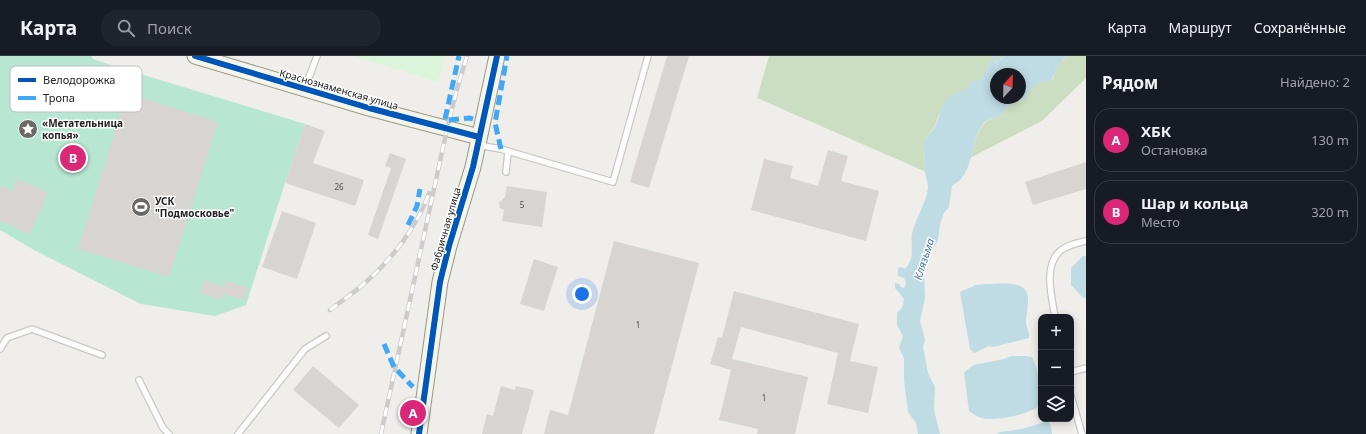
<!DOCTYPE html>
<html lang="ru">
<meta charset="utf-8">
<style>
body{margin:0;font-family:"Noto Sans",sans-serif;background:#20242c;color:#f1f3f6}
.controls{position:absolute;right:12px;bottom:12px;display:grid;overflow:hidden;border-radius:8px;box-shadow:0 2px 10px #0003}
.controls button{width:36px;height:36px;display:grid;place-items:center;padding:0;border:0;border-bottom:1px solid #363941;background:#171b24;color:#f1f3f6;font:20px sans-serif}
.compass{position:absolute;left:990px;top:12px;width:36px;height:36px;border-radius:50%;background:#171b24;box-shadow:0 2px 10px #0003;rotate:22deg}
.you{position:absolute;left:582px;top:238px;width:14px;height:14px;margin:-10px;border:3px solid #fff;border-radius:50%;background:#1a73e8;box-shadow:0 0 0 6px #1a73e833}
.badge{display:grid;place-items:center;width:26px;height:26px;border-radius:50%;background:#db2777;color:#fff;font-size:13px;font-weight:700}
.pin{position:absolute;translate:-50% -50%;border:2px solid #fff;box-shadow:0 1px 4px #0006}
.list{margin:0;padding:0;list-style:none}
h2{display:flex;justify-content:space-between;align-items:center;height:52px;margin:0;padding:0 16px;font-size:17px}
h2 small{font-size:13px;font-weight:400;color:#9ea1a6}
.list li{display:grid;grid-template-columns:26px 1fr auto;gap:12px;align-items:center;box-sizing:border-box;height:64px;margin:0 8px 8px;padding:0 8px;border:1px solid #363941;border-radius:16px}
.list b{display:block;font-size:15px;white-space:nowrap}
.list p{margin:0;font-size:13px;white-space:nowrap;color:#9ea1a6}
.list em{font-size:13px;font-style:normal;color:#9ea1a6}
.icon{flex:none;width:22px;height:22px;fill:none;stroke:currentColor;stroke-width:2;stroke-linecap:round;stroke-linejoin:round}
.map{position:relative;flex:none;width:1086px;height:378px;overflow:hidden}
header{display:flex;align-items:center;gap:24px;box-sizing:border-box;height:56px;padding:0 20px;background:#171b24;border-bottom:1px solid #363941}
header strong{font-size:19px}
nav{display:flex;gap:22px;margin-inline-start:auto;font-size:14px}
.search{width:280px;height:36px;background:#20242c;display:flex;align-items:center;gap:10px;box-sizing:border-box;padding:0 14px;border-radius:16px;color:#9ea1a6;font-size:15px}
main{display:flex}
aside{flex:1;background:#171b24}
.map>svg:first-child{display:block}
.forest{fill:#cbdec1}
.park{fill:#daf5da}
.pitch{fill:#b7e6d2}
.water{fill:#bfdbe3;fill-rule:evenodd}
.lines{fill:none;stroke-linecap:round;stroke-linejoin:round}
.stream{stroke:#bfdbe3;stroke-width:3.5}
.building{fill:#d7d4d2}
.lane-casing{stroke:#c9c8c7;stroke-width:8}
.secondary-casing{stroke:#999a82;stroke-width:17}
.lane{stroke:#fdfcfc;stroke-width:5.5}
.secondary{stroke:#f4f4ed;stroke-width:15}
.rail-casing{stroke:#ccc;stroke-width:4.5}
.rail{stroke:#fff;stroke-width:3;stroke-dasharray:9;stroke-linecap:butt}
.quiet{stroke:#3fa9f5;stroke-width:5;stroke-dasharray:10 5;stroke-linecap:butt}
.cycleway-casing{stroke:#fff;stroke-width:8}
.cycleway{stroke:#0057b8;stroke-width:6}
.labels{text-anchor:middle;stroke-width:3;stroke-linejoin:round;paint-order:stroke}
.number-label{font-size:8px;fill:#4f4e4e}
.street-label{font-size:10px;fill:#222;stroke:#fff}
.poi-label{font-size:10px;font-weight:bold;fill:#222;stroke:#fff;text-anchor:start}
.water-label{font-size:11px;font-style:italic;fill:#4a7aab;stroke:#fff}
.key{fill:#fff;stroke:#bdbdbd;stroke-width:1}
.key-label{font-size:11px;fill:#222}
</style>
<header>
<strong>Карта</strong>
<div class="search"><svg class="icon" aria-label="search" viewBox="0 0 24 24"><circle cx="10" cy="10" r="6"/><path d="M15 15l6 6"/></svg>Поиск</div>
<nav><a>Карта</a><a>Маршрут</a><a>Сохранённые</a></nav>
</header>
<main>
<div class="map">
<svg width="1086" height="378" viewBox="0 0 1086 378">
<rect width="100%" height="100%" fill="#f0eeeb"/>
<!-- forest -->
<g class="forest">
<path d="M769,0H1004L996,7L992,4C987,9 985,18 981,25H972L968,33L964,36L952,40L939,58L935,70L926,82L923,90L924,101V115L757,42Z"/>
<path d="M1068,0H1086V22L1042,65L970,102C973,93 977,73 985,67C995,58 1002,65 1008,49L1024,43L1032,32L1036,28L1041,25L1053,23L1059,7Z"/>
</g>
<!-- park -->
<path class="park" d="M353,0H445L438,26Z"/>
<!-- pitch -->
<path class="pitch" d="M0,0H91L93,3L114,10L305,68L285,127L246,249L215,260L141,248L34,194L0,174Z"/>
<!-- water -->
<g class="water">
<path d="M1004,0H1068C1054,8 1058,18 1049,26L1041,25L1032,32L1024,43L1008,49C1001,67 992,58 983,68C971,83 974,108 961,123C959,126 955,127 952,130L949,151L944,157L940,168L938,184L928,204L924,217L925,242L920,265L925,284L923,291L928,317L935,331L934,354L940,378H918L916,367L908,356L904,324V302L899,292L903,280L897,269V257L902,252L904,243L895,232V227L899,228L901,231L904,232L906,227L904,222L898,220V212L901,211L905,213C916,201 910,192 912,178C915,162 926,149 928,132C928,127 926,122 925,117C923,111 925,105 924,99C924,96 922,93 923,90C924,81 932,77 936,69C940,59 941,47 951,40C962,33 964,39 972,25L981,24C985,18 987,9 992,4L997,7ZM996,18H1020V42H996Z"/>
<path d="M1083,200H1086V242H1083L1071,229V212Z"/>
<path d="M988,228C1001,228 1027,223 1028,242C1028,250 1027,257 1026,264C1025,271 1030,275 1029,282L993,291L989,290L974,297L970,293L960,236L976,229Z"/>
<path d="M1011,300H1026L1032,301C1039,316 1041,333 1041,349C1029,358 1002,364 986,363C980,362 974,359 969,355L964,316L974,309L1004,303Z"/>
<path d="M1048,365L1050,368L1052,378H996L1000,376L1022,373Z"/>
</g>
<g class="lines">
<!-- stream -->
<path class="stream" d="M993,0L1003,8"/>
</g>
<!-- building -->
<g class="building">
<path d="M667,0H689L649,132L630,126Z"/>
<path d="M127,37L218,66L169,221L78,193Z"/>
<path d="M305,68L325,75L313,107L364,124L355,150L285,127Z"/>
<path d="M828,94L848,100L841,125L879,135L866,185L751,154L764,103L793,110L790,122L818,130Z"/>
<path d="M390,97L406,103L378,183L368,179L391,112L385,110Z"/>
<path d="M1086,106V133L1033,149L1025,126Z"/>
<path d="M17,123L48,136L30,178L0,165V130L12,135Z"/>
<path d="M507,130L547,136L542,171L502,165L504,154L500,152L499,147L505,141Z"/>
<path d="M282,155L316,167L297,223L262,211Z"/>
<path d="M614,185L699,207L654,378H544L550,354L568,359Z"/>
<path d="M534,203L558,211L544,255L520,248Z"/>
<path d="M204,224L224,231L227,225L248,232L244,244L223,238L221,244L200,237Z"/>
<path d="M734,235L859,268L850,305L878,311L868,357L827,348L838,297L741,271L732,303L808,321L795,378H757L758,373L719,364L731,314L710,308L718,281L722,282Z"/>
<path d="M313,310L359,349L339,372L293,334Z"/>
<path d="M501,330L515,334L516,330L534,334L522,378H482L487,358L493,360Z"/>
</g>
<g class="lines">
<!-- lane casing -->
<g class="lane-casing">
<g id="lane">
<path d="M305,32L317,0"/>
<path d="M478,89L501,93L613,126L648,0"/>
<path d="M506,116L508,96"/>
<path d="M1055,261C1052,242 1043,210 1060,195C1067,189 1077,187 1086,185"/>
<path d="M0,293L7,282L32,273L102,299"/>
<path d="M1071,316L1086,312"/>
<path d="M139,324L163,372L169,378"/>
<path d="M1071,340L1082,378"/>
<path d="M238,378L305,293L326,280"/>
</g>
</g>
<!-- secondary casing -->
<g class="secondary-casing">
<g id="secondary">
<path d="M195,0L369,52L479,81"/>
<path d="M419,378L440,226L449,190L473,111L497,0"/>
</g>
</g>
<!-- lane -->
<use href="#lane" class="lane"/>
<!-- secondary -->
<use href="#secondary" class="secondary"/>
<!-- rail casing -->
<g class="rail-casing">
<g id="rail">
<path d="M330,254C342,245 355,236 366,226C392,203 417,171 429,137"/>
<path d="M381,378L447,73L457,33L467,0"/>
</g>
</g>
<!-- rail -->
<use href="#rail" class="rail"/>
<!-- quiet -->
<g class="quiet">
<path d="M445,63L459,0"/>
<path d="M449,64L470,62L473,63"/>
<path d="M501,93L495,67L507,0"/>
<path d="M408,169L417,150L420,133"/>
<path d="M384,288L394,311L413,331"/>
</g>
<!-- cycleway casing -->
<g class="cycleway-casing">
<g id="cycleway">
<path d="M195,0L369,52L479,81"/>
<path d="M419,378L440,226L449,190L473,111L497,0"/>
</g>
</g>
<!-- cycleway -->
<use href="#cycleway" class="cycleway"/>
</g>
<!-- icons -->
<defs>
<g id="sight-disc" transform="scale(1)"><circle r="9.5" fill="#6a6968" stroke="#fff"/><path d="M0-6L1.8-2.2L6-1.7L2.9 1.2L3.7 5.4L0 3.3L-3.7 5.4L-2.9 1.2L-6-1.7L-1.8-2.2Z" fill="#fff"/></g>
<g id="stadium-disc" transform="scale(1)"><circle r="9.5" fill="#6a6968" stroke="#fff"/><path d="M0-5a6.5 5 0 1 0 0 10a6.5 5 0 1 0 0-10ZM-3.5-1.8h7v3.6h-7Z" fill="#fff"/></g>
</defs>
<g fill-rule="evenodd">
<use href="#sight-disc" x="28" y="73"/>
<use href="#stadium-disc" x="141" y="151"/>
</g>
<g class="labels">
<!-- number labels -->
<g class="number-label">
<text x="339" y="134">26</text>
<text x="522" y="152">5</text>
<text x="638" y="272">1</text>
<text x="764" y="345">1</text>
</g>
<!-- street labels -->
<g class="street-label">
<text transform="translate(339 33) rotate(16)" y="4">Краснознаменская улица</text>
<text transform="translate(445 173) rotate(-74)" y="4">Фабричная улица</text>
</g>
<!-- poi labels -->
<g class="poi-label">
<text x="42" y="71">«Метательница<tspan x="42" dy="12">копья»</tspan></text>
<text x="155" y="149">УСК<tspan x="155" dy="12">"Подмосковье"</tspan></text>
</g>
<!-- water labels -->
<g class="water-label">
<text transform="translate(924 203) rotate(-72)" y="4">Клязьма</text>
</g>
</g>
<!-- legend -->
<rect x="10" y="10" width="132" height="46" rx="6" class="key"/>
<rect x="18" y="22" width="18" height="4" fill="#0057b8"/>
<rect x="18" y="40" width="18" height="4" fill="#3fa9f5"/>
<g class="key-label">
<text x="43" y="28">Велодорожка</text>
<text x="43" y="46">Тропа</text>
</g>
</svg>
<div class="controls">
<button>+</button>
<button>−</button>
<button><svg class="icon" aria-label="layers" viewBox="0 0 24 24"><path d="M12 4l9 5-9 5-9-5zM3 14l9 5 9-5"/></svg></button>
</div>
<svg class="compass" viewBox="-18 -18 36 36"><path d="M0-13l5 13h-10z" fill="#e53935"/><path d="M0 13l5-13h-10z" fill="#9ea1a6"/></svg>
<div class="you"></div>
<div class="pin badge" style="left:413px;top:357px">A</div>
<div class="pin badge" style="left:73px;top:102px">B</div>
</div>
<aside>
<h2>Рядом<small>Найдено: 2</small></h2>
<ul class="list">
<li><span class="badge">A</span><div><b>ХБК</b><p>Остановка</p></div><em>130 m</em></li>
<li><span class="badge">B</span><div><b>Шар и кольца</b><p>Место</p></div><em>320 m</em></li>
</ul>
</aside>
</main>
